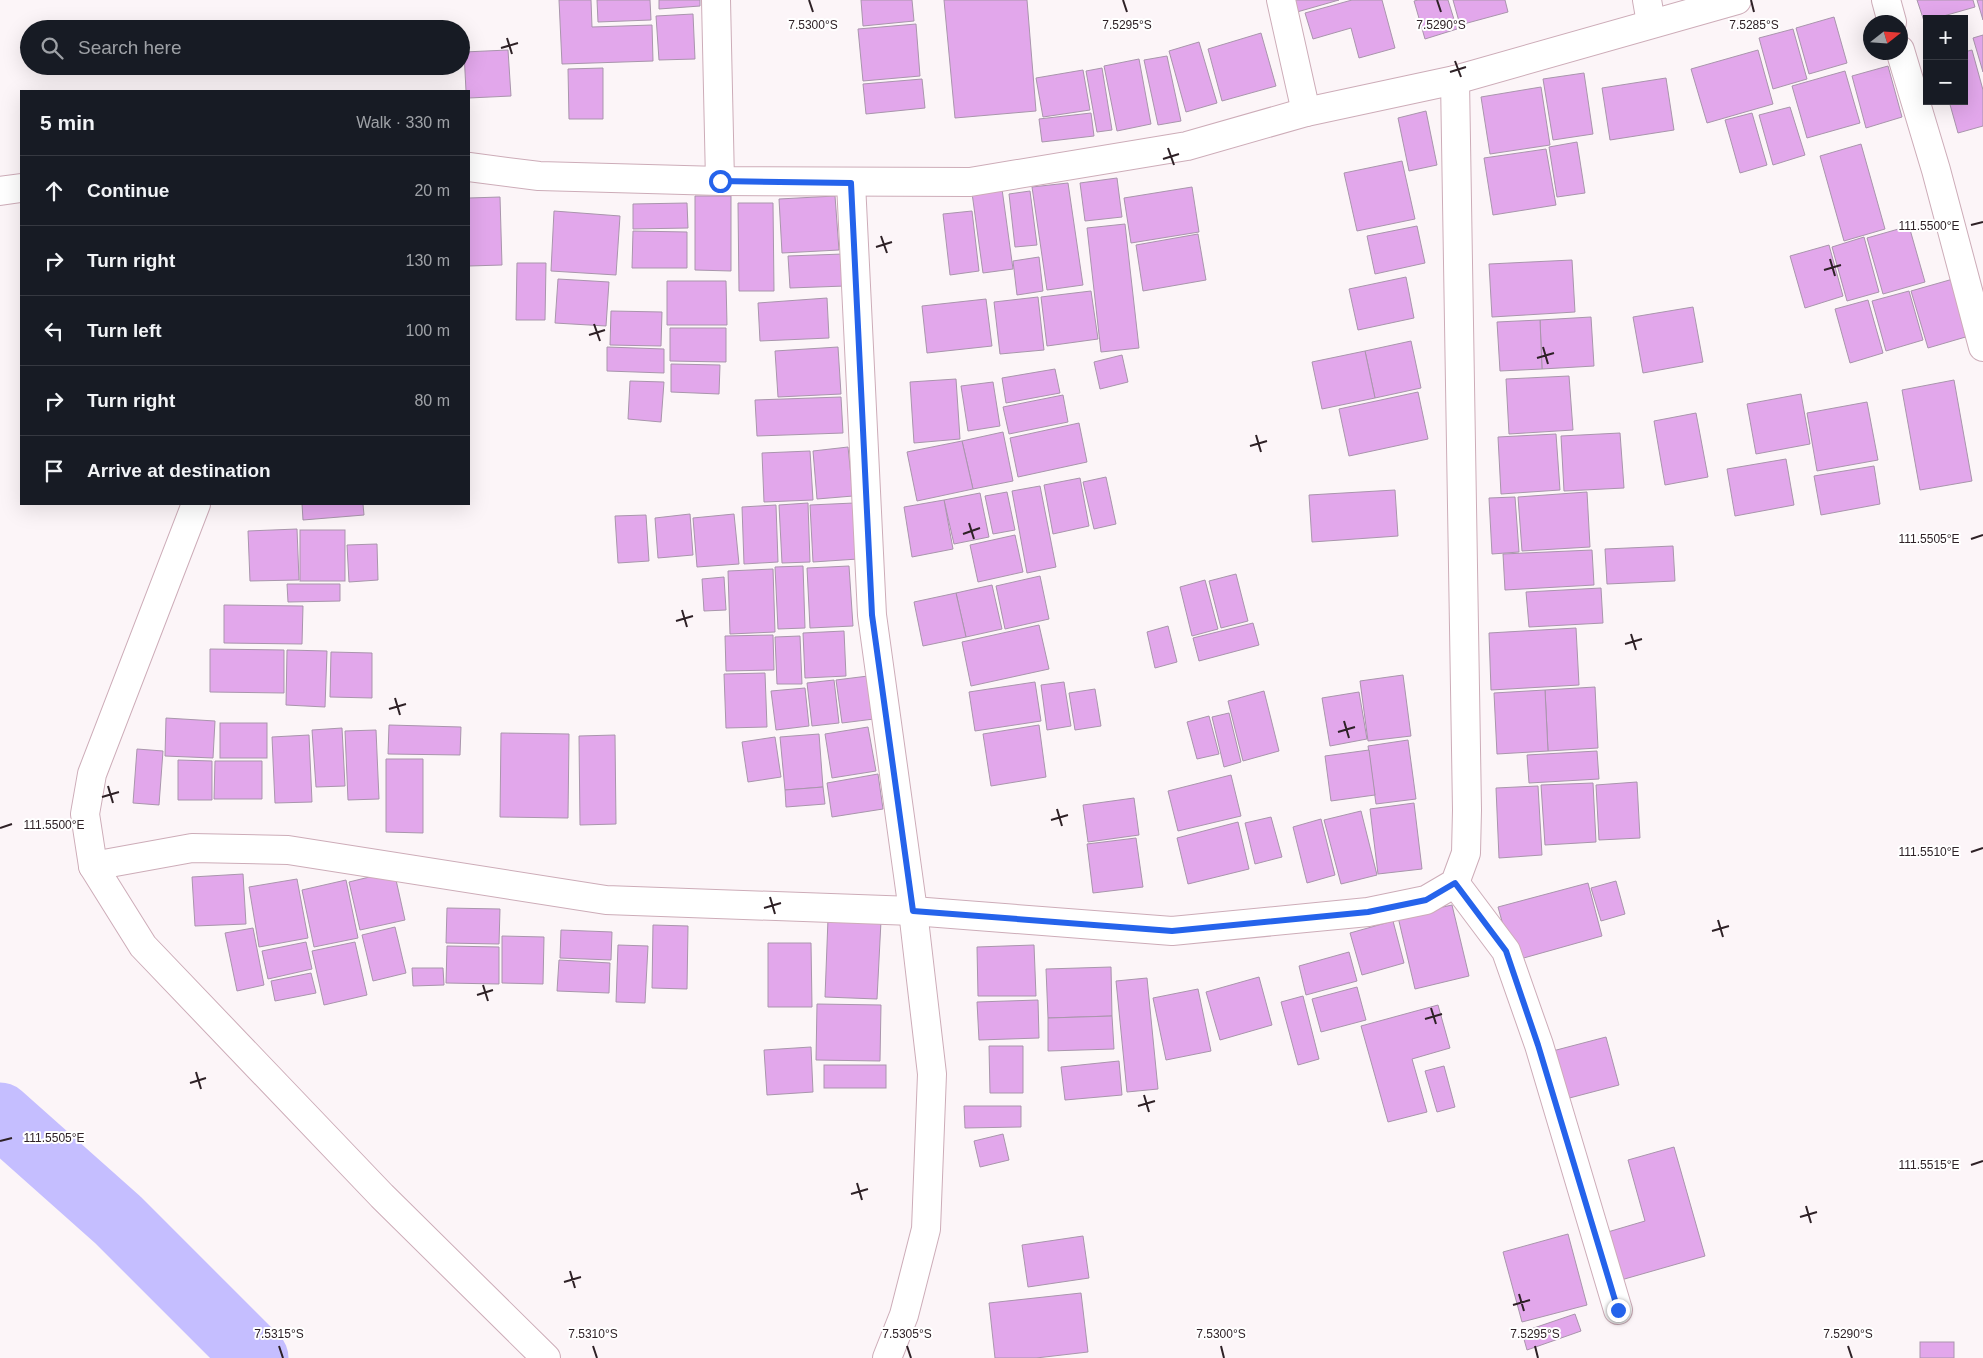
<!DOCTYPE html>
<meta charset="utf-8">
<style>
body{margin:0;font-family:Helvetica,sans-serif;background:#20242c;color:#f1f3f6}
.controls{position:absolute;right:15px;top:15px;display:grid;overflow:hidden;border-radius:0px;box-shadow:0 5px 20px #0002}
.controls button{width:45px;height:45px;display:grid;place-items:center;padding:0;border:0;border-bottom:1px solid #363941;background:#171b24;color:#f1f3f6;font:25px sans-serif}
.compass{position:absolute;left:1863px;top:15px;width:45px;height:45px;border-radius:50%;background:#171b24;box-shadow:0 5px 20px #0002;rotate:73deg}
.stop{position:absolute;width:15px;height:15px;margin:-11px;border:4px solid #2563eb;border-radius:50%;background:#fff}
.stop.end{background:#2563eb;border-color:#fff;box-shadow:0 1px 5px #0008}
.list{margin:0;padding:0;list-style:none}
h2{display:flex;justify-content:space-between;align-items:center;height:65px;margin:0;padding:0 20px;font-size:21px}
h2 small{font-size:16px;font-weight:400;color:#9ea1a6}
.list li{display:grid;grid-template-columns:32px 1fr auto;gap:15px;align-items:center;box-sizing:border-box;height:70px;padding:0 20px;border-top:1px solid #363941}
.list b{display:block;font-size:19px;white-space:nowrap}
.list em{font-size:16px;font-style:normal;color:#9ea1a6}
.icon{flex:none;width:28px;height:28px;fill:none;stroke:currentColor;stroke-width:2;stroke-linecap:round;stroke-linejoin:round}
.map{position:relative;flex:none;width:1983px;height:1358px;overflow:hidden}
.search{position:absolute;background:#171b24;box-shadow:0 5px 20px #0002;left:20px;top:20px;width:450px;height:55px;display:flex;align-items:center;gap:12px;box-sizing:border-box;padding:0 18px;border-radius:28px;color:#9ea1a6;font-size:19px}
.panel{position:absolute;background:#171b24;box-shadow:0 5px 20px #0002;left:20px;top:90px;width:450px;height:415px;border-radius:0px}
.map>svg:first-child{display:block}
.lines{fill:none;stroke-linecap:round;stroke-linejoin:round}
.river{stroke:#c5beff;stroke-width:65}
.building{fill:#e2a7eb;stroke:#a995ac}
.minor-casing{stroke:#cdacb8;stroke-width:30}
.minor{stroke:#fff;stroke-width:28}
.route{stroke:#2563eb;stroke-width:6}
.ticks{fill:none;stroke:#2e2126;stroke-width:2}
.ticks-label{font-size:12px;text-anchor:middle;fill:#2e2126;stroke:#fff;stroke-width:4;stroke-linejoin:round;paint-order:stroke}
</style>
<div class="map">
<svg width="1983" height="1358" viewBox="0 0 1983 1358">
<rect width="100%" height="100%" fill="#fcf5f8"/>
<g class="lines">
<!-- river -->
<path class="river" d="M0,1115L118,1220L256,1358"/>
</g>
<!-- building -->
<g class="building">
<path d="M559,0H591L592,27L652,25L653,61L562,64Z"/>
<path d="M597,0H650L651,20L598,22Z"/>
<path d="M659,0H700V6L659,9Z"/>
<path d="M861,0H912L914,21L863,26Z"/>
<path d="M944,0H1027L1036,111L955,118Z"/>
<path d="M1294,0H1339L1297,12Z"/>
<path d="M1352,0H1382L1395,48L1359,58L1351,28L1313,39L1305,13Z"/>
<path d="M1418,0H1448L1457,29L1425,39L1414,1Z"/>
<path d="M1453,0H1505L1508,12L1460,25Z"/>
<path d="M1917,0H1973L1975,7L1933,19H1927L1924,21Z"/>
<path d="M1977,0H1983V20Z"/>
<path d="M693,14L695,59L659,60L656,16Z"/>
<path d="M1834,17L1847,63L1809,74L1796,28Z"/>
<path d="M916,24L920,76L863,81L858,29Z"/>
<path d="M1793,29L1807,79L1773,89L1759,38Z"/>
<path d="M1261,33L1276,86L1222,101L1208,49Z"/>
<path d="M1983,35V72L1973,38Z"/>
<path d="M1199,42L1217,103L1186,112L1169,51Z"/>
<path d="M508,50L511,96L469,98V91H466L464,52Z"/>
<path d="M1758,50L1773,104L1707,123L1691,69Z"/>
<path d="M1972,50L1983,90V126L1958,133L1949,101H1964V52Z"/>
<path d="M1167,56L1181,121L1158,125L1144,60Z"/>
<path d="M1139,59L1151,124L1117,131L1104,66Z"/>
<path d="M1888,66L1902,117L1866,128L1852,76Z"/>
<path d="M603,68V119H569L568,69Z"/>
<path d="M1102,68L1112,130L1097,132L1086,71Z"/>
<path d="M1083,70L1090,110L1043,117L1036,78Z"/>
<path d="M1845,71L1860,123L1807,138L1792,86Z"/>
<path d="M1584,73L1593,134L1553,140L1543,79Z"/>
<path d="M1666,78L1674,130L1610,140L1602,88Z"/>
<path d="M922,79L925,108L866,114L863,84Z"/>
<path d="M1541,87L1550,145L1490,154L1481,97Z"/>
<path d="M1790,107L1805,155L1773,165L1759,115Z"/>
<path d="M1426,111L1437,165L1409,171L1398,118Z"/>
<path d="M1091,113L1094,136L1042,142L1039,119Z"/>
<path d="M1752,113L1767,165L1740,173L1725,120Z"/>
<path d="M1577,142L1585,193L1557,197L1549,147Z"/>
<path d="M1861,144L1885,229L1844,241L1820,156Z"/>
<path d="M1546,149L1556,205L1493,215L1484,158Z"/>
<path d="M1402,161L1415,219L1357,231L1344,173Z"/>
<path d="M1117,178L1122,217L1085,221L1080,183Z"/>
<path d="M1068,183L1083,285L1047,290L1032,187Z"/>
<path d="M1192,187L1199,232L1131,243L1124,198Z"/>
<path d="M1002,189L1013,269L983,273L972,193Z"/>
<path d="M1030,191L1037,245L1015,247L1009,194Z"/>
<path d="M695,196H731V271L695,270Z"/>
<path d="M835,196L839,250L782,253L779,199Z"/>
<path d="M500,197L502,265L469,266V198Z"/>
<path d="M687,203L688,228L633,229V204Z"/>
<path d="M738,203H773L774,291H739Z"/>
<path d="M554,211L620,216L616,275L551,271Z"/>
<path d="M972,211L979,271L950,275L943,214Z"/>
<path d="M1125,224L1139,348L1101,352L1087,228Z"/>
<path d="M1417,226L1425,263L1375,274L1367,236Z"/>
<path d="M1909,226L1925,282L1883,294L1867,238Z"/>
<path d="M633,231L687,232V268H632Z"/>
<path d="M1198,234L1206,280L1143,291L1136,245Z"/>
<path d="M1864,237L1879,292L1847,301L1832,247Z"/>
<path d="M1829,245L1843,296L1805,308L1790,256Z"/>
<path d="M843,254L845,286L790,288L788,256Z"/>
<path d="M1039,257L1043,291L1017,295L1013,261Z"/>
<path d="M1572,260L1575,312L1492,317L1489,264Z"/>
<path d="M517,263H546L545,320H516Z"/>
<path d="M1406,277L1414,318L1358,330L1349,289Z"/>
<path d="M558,279L609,282L606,326L555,323Z"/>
<path d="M1953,279L1969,336L1928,348L1911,291Z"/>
<path d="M667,281H726L727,325H667Z"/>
<path d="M1091,291L1098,339L1047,346L1041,297Z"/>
<path d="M1909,291L1923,340L1886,351L1872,301Z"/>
<path d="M1038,297L1044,350L1000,354L994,302Z"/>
<path d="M827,298L829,338L760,341L758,303Z"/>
<path d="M986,299L992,346L927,353L922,306Z"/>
<path d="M1868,300L1883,353L1850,363L1835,309Z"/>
<path d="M1693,307L1703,362L1643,373L1633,317Z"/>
<path d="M611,311L662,312L661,346L610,345Z"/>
<path d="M1591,317L1594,366L1542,369L1540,320Z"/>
<path d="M1540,320L1542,369L1500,371L1497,322Z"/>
<path d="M670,328H726V362L670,361Z"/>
<path d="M1411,341L1421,388L1375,398L1365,351Z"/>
<path d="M607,347L664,349V373L607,371Z"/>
<path d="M838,347L841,394L778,397L775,351Z"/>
<path d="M1365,351L1375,398L1322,409L1312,362Z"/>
<path d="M1122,355L1128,382L1100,389L1094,362Z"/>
<path d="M671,364L720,365L719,394L671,392Z"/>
<path d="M1055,369L1060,393L1006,403L1002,378Z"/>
<path d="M1569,376L1573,430L1509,434L1506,379Z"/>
<path d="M956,379L960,439L914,443L910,382Z"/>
<path d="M1954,380L1972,481L1920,490L1902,390Z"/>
<path d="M630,381L664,382L661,422L628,419Z"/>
<path d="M993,382L1000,426L968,431L961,386Z"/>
<path d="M1418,392L1428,439L1349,456L1339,409Z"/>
<path d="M1801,394L1810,444L1756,454L1747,404Z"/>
<path d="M1063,395L1068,422L1009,434L1003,407Z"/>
<path d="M841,397L843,433L757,436L755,400Z"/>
<path d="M1867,402L1878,460L1817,471L1807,413Z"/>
<path d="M1696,413L1708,477L1665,485L1654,421Z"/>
<path d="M1079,423L1087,462L1018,477L1010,438Z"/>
<path d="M1003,432L1013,481L973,489L962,441Z"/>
<path d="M1620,433L1624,488L1564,491L1561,436Z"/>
<path d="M1556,434L1560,490L1501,494L1498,437Z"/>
<path d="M962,441L973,489L917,501L907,452Z"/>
<path d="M848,447L853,496L817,499L813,451Z"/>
<path d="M810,451L813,500L764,502L762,453Z"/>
<path d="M1786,459L1794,505L1735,516L1727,469Z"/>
<path d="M1874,466L1880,504L1821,515L1814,476Z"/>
<path d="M1106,477L1116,524L1094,529L1083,482Z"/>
<path d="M1080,478L1089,526L1053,534L1044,485Z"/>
<path d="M1040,486L1056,567L1027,573L1012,491Z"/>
<path d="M1395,490L1398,536L1312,542L1309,495Z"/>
<path d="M1007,492L1015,530L993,534L985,496Z"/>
<path d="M1587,492L1590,547L1522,551L1518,497Z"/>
<path d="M980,493L989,537L954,544L944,500Z"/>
<path d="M1515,497L1519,552L1492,554L1489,498Z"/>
<path d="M944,500L953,549L912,557L904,507Z"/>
<path d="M808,503L810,562L782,563L779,505Z"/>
<path d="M854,503L858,559L813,562L810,505Z"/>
<path d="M302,504H363L364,515L303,520Z"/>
<path d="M776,505L778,562L744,564L742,507Z"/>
<path d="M690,514L693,555L658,558L655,518Z"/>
<path d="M734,514L739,564L697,567L693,518Z"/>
<path d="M646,515L649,561L618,563L615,516Z"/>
<path d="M297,529L299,580L250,581L248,531Z"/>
<rect x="300" y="530" width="45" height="51"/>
<path d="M1015,535L1023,572L978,582L970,545Z"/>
<path d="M377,544L378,580L349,582L347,545Z"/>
<path d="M1673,546L1675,581L1607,584L1605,549Z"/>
<path d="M1592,550L1594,585L1505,590L1503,554Z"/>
<path d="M803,566L805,628L778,629L775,567Z"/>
<path d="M849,566L853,626L810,628L807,568Z"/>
<path d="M773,569L775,632L730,634L728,571Z"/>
<path d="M1236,574L1248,621L1221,628L1209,581Z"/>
<path d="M1040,576L1049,619L1005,629L996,586Z"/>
<path d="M724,577L726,610L704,611L702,579Z"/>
<path d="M1205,580L1218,629L1192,636L1180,587Z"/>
<path d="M287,584H340V601L288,602Z"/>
<path d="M992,585L1002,629L966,637L956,593Z"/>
<path d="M1601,588L1603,623L1529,627L1526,592Z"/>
<path d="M956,593L966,637L923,646L914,602Z"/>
<path d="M224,605L303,606L302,644L224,643Z"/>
<path d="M1253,623L1259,645L1199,661L1193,638Z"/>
<path d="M1039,625L1049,669L971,686L962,642Z"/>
<path d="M1168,626L1177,662L1155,668L1147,632Z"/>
<path d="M1576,628L1579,685L1491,690L1489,633Z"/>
<path d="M844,631L846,676L805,678L803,633Z"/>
<path d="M773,635L774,670L726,671L725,636Z"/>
<path d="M800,636L802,684H777L775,637Z"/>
<path d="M210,649L284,650V693L210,692Z"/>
<path d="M287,650L327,651L325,707L286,705Z"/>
<path d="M331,652L372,653V698L330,697Z"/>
<path d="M765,673L767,727L726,728L724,674Z"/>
<path d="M1403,675L1411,736L1368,741L1360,681Z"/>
<path d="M868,676L874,719L842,723L836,680Z"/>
<path d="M834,680L839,723L812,726L807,683Z"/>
<path d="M1035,682L1041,721L975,731L969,692Z"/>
<path d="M1064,682L1071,726L1047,730L1041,685Z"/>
<path d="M1595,687L1598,748L1548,751L1545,690Z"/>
<path d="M805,688L809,726L776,730L771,691Z"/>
<path d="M1095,689L1101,726L1075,730L1069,693Z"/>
<path d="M1545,690L1548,751L1497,754L1494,693Z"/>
<path d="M1264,691L1279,751L1243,761L1228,701Z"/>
<path d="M1359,692L1367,739L1330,746L1322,698Z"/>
<path d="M1229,713L1241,762L1224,767L1212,717Z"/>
<path d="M1209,716L1219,754L1197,759L1187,722Z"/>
<path d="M166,718L215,721L213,758L165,756Z"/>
<rect x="220" y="723" width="47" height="35"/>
<path d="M389,725L461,727L460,755L388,754Z"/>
<path d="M1039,725L1046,777L991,786L983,734Z"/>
<path d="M868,727L876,771L832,778L825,734Z"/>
<path d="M342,728L345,786L316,787L312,730Z"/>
<path d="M376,730L379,799L348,800L345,731Z"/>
<path d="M501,733L569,734L568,818L500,817Z"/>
<path d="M819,734L823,787L785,790L780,737Z"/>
<path d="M309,735L312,802L275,803L272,737Z"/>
<path d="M615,735L616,824L580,825L579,736Z"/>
<path d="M775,737L781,777L748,782L742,742Z"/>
<path d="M1408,740L1416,799L1376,804L1368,746Z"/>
<path d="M137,749L163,751L159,805L133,803Z"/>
<path d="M1369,750L1375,795L1331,801L1325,756Z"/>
<path d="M1597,751L1599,779L1529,783L1527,755Z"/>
<path d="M386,759H423V833L386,832Z"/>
<path d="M178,760L212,761V800H178Z"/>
<path d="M215,761H262V799H214Z"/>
<path d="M878,774L883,809L832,817L827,783Z"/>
<path d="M1231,775L1241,816L1178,831L1168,791Z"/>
<path d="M1637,782L1640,838L1599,840L1596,785Z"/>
<path d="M1593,783L1596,842L1545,845L1541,785Z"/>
<path d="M1538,786L1542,855L1499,858L1496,788Z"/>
<path d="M823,787L825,804L786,807L785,790Z"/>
<path d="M1134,798L1139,835L1088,842L1083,805Z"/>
<path d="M1414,803L1422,869L1378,874L1370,809Z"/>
<path d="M1361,811L1377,875L1341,884L1324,820Z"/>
<path d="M1271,817L1282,857L1255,864L1245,823Z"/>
<path d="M1321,819L1335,875L1307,883L1293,827Z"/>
<path d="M1238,822L1249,869L1188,884L1177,838Z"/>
<path d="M1136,838L1143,887L1093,893L1087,844Z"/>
<path d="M394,871L405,920L360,930L349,882Z"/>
<path d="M243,874L246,924L195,926L192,877Z"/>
<path d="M297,879L308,938L259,947L249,887Z"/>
<path d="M346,880L358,938L314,947L302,890Z"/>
<path d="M1616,881L1625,914L1601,921L1591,888Z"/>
<path d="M1588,883L1602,936L1513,961L1498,907Z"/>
<path d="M1452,905L1469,976L1415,989L1398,917Z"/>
<path d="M447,908L500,909L499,944L446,943Z"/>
<path d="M828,919L881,921L877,999L825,997Z"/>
<path d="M1393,921L1404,963L1362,975L1350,933Z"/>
<path d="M653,925L688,926L687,989L652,988Z"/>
<path d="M395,927L406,973L373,981L362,935Z"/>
<path d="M253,928L264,985L237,991L225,933Z"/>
<path d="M561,930L612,932L611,960L560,958Z"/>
<path d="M502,936L544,937L543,984L502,983Z"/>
<path d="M306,942L312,969L268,979L262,951Z"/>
<path d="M355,942L367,995L324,1005L312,951Z"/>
<path d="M768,943H811L812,1007H768Z"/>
<path d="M618,945L648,946L645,1003L616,1002Z"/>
<path d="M1034,945L1036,996H978L977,947Z"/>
<path d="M447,946L499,947V984L446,983Z"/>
<path d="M1349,952L1357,981L1306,995L1299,966Z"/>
<path d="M559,960L610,963L609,993L557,991Z"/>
<path d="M1111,967L1112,1016L1048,1018L1046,969Z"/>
<path d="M412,968H443L444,985L413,986Z"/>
<path d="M311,973L316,993L275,1001L271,981Z"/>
<path d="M1259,977L1272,1025L1220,1040L1206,992Z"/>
<path d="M1147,978L1158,1089L1127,1092L1116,981Z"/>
<path d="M1357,987L1366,1020L1321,1032L1312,999Z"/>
<path d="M1198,989L1211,1051L1166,1060L1153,998Z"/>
<path d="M1303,996L1319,1059L1298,1065L1281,1002Z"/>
<path d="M1038,1000L1039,1038L979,1040L977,1002Z"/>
<path d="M817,1004L881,1005L880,1061L816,1060Z"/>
<path d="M1438,1005L1450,1048L1412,1059L1427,1112L1388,1122L1361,1026Z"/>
<path d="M1112,1016L1114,1049L1048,1051V1018Z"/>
<path d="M1606,1037L1619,1085L1558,1101L1545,1053Z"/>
<path d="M989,1046H1023V1093H990Z"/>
<path d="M811,1047L813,1092L767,1095L764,1050Z"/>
<path d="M1119,1061L1122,1095L1065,1100L1061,1067Z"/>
<rect x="824" y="1065" width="62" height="23"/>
<path d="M1444,1066L1455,1107L1437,1112L1425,1071Z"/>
<path d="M964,1106H1021V1127L965,1128Z"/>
<path d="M1003,1134L1009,1160L980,1167L974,1141Z"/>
<path d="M1674,1147L1705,1256L1614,1282L1601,1234L1645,1221L1628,1160Z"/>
<path d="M1568,1234L1587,1305L1522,1322L1503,1252Z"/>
<path d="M1083,1236L1089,1278L1028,1287L1022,1245Z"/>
<path d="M1081,1293L1088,1352L1036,1358H995L989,1303Z"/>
<path d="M1575,1314L1581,1331L1527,1350L1522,1332Z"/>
<rect x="1920" y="1342" width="34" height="16"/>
</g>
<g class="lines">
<!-- minor casing -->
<g class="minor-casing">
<g id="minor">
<path d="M716,0L720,181"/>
<path d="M1281,0L1306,112"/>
<path d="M1647,0L1651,23"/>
<path d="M1886,0L1892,22"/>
<path d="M1900,50L1936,170L1983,347"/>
<path d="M469,167L539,176L720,181L970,182L1187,146L1306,112L1455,80L1737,0"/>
<path d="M851,183L872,615L913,911L932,1074L926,1229L904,1315L887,1358"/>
<path d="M0,191L21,188"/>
<path d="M196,504L92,774L85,814L93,866L143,946L382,1196L546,1358"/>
<path d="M93,866L192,848L288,850L606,900L913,911L1172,931L1368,912L1426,900L1455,883L1466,853L1467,810L1455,80"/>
<path d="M1455,883L1506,951L1539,1045L1618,1310"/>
</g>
</g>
<!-- minor -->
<use href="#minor" class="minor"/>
</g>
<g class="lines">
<!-- route -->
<path class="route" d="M720,181L851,183L872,615L913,911L1172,931L1368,912L1426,900L1455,883L1506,951L1538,1045L1618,1310"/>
</g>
<!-- ticks -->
<path class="ticks" d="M809,0L813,12M1123,0L1127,12M1437,0L1441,12M1751,0L1754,12M507,38L512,54M501,48L518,43M1455,61L1461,77M1450,72L1466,67M1168,148L1174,165M1163,159L1179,154M1971,225L1983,222M881,236L887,253M876,247L892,242M1830,259L1835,276M1824,270L1841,265M594,324L600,341M589,335L605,330M1543,347L1548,364M1537,358L1554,353M1256,435L1261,452M1250,446L1267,441M969,523L974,539M963,534L980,528M1971,539L1983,535M682,610L687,627M676,621L693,616M1631,634L1636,650M1625,644L1642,639M395,698L400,715M389,709L406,704M1344,721L1349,738M1338,732L1355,727M108,786L113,803M102,797L119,792M1057,809L1062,826M1051,820L1068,815M0,828L12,824M1971,852L1983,848M770,897L775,914M764,908L781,903M1718,920L1723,937M1712,931L1729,926M483,985L488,1001M477,995L493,990M1431,1008L1436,1024M1425,1019L1442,1014M196,1072L201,1089M190,1083L206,1078M1144,1095L1149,1112M1138,1106L1155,1101M0,1141L12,1138M1971,1165L1983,1161M857,1183L862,1200M851,1194L868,1189M1806,1206L1811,1223M1800,1217L1817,1212M570,1271L575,1288M564,1282L581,1277M1519,1294L1524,1311M1513,1305L1530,1300M279,1346L283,1358M593,1346L597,1358M907,1346L911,1358M1221,1346L1224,1358M1535,1346L1538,1358M1848,1346L1852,1358"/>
<g class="ticks-label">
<text x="813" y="29">7.5300°S</text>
<text x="1127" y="29">7.5295°S</text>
<text x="1441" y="29">7.5290°S</text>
<text x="1754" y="29">7.5285°S</text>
<text x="1929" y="230">111.5500°E</text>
<text x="1929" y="543">111.5505°E</text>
<text x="54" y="829">111.5500°E</text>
<text x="1929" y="856">111.5510°E</text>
<text x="54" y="1142">111.5505°E</text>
<text x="1929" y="1169">111.5515°E</text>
<text x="279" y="1338">7.5315°S</text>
<text x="593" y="1338">7.5310°S</text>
<text x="907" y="1338">7.5305°S</text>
<text x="1221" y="1338">7.5300°S</text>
<text x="1535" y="1338">7.5295°S</text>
<text x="1848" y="1338">7.5290°S</text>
</g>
</svg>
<div class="controls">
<button>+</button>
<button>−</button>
</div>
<svg class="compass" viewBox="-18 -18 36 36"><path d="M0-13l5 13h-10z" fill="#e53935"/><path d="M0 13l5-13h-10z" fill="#9ea1a6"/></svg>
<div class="stop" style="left:720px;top:181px"></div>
<div class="stop end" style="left:1618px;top:1310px"></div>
<div class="search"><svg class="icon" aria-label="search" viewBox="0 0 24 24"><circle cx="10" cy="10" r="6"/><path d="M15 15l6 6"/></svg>Search here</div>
<section class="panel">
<h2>5 min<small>Walk · 330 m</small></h2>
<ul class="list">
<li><svg class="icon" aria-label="ahead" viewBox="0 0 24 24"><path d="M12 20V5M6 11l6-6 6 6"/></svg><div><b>Continue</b></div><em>20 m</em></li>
<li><svg class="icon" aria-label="right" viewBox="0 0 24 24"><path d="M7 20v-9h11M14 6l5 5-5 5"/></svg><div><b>Turn right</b></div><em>130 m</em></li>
<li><svg class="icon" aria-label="left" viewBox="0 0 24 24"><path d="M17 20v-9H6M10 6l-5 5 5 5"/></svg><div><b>Turn left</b></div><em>100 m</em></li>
<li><svg class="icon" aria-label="right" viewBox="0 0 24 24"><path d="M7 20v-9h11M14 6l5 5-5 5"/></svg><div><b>Turn right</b></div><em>80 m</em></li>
<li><svg class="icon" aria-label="arrive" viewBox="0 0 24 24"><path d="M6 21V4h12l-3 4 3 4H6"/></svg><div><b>Arrive at destination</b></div></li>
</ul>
</section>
</div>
